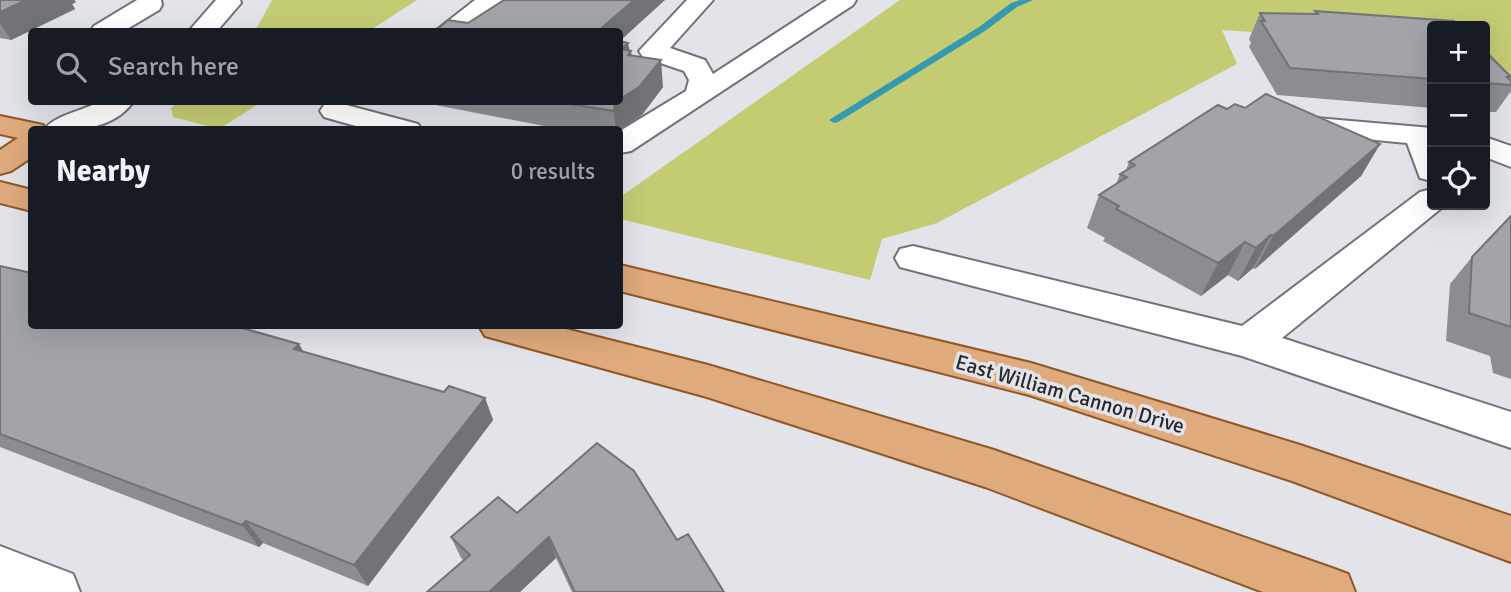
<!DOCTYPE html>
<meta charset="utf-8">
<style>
body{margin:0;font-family:Signika,sans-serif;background:#20242c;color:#f1f3f6}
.controls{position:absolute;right:21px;top:21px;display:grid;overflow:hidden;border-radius:7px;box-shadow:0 7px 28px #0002}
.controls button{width:63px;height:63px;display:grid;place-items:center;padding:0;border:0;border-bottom:2px solid #363941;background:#171b24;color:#f1f3f6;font:35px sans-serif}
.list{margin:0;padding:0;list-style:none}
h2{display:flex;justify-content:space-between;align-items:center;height:91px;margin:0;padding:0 28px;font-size:30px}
h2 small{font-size:23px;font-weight:400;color:#9ea1a6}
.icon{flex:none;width:38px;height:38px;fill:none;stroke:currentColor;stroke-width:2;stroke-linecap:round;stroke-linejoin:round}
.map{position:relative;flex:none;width:1511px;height:592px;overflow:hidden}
.search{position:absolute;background:#171b24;box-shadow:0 7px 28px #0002;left:28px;top:28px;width:595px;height:77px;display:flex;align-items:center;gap:18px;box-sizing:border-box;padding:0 24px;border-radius:7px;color:#9ea1a6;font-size:26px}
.panel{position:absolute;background:#171b24;box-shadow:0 7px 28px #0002;left:28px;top:126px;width:595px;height:203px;border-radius:7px}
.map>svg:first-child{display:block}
.green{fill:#c3cc73}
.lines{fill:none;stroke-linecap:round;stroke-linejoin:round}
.stream{fill:#3599b0;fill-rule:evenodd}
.minor-casing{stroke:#727379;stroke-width:4}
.major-casing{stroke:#905827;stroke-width:4}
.minor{fill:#fff;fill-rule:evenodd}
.major{fill:#dfaa7c;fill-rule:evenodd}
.wall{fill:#8b8d91}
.shaded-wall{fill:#717376}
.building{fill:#a2a4a9;stroke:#717376;stroke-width:2}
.labels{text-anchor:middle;stroke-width:7;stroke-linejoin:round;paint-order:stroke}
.street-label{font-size:21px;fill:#27282a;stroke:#e2e4ea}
</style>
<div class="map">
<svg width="1511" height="592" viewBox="0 0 1511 592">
<rect width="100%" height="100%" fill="#e2e4ea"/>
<!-- green -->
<g class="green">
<path d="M272,0H417L369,31H255Z"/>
<path d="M900,0H1511V94L1485,68V26H1432V45L1222,30L1237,64L937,223L882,239L870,280L620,219V197Z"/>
<path d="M178,102H262L219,129L173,117L171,108Z"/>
</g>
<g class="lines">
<!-- stream -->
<path class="stream" d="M1020,0H1033L1017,7L985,31L838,122L834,123L829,120L979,27L1011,3Z"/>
<!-- minor casing -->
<g class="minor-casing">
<g id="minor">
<path d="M137,0H161L162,5L159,10L122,32H90L94,26Z"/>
<path d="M216,0H240L241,3L216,32H188Z"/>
<path d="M475,0H503L464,32H434Z"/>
<path d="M687,0H713L670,48L705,60L713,74L827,0H856L853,5L631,151L620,153V131L686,91L689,80L684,71L643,57L639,51Z"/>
<path d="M98,102H133C112,131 75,130 44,130C54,115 83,111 98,102Z"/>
<path d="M335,102L418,124L422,130H370L324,117L320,111L324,105Z"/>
<path d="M1293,116L1432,128V181L1420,178L1407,143L1282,131L1278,125L1282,119Z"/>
<path d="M1485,137L1511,146V167L1485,157Z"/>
<path d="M1432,189V205L1444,206L1282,338L1511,412V448L1242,356L900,267L895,258L900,249L913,246L1242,326L1420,192Z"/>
<path d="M0,546L73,574L80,592H0Z"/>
</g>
</g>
<!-- major casing -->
<g class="major-casing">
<g id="major">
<path d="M0,116L43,125L46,130H32V157L11,171L0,174V150L18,138L0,134Z"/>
<path d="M0,182L32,190V211L0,203Z"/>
<path d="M620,265L1031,363L1300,445L1511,516V562L1292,481L1029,395L620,291Z"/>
<path d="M479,326H554L708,365L994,450L1329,567L1348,574L1355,592H1263L985,487L707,397L485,336Z"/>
</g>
</g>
<!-- minor -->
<use href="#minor" class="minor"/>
<!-- major -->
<use href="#major" class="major"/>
</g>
<!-- wall -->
<g class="wall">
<path d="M0,0H74L76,2L72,4L75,9L11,40L0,38Z"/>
<path d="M1315,11L1432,26V108L1277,95L1249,47L1251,43L1249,39L1260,13L1314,14Z"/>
<path d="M629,51L632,55L663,87L642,115L619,130H565L425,103L424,102H620Z"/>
<path d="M1485,51L1511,77L1509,79L1511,81V91L1496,112H1485Z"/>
<path d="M1227,109L1380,144L1361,176L1255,269L1253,268L1238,281L1228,275L1201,296L1103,241L1105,238L1087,228L1099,195L1116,184L1120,174L1126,170L1129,162Z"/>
<path d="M1511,216V379L1493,373L1490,356L1446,341L1450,284L1472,257Z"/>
<path d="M0,266L303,351L444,392L485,398L493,420L368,586L263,543L259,547L0,447Z"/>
<path d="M517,513L677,540L724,592H572L556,558L520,592H427L463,560L461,558L451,537Z"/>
</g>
<!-- shaded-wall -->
<g class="shaded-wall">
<path d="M26,0H74L76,2L72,4L75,9L11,40L0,23V12Z"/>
<path d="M634,0H665L620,41V32H597Z"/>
<path d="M628,43L630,53L631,51L634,78L622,49Z"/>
<path d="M661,60L663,87L642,115L619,130H616L614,111L615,102H620V99Z"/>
<path d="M1380,144L1361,176L1255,269L1273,236Z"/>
<path d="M1271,235L1253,268L1238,281L1256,248Z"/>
<path d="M1245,242L1228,275L1201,296L1218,263Z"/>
<path d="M299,344L312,366L294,349Z"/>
<path d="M485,398L493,420L368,586L354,565Z"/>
<path d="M246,521L263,543L259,547L242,525Z"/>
<path d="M549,537L556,558L520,592H489Z"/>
</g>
<!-- building -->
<g class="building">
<path d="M0,0H26L0,12Z"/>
<path d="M504,0H634L597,32H434L448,20L468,23Z"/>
<path d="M1315,11L1454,21L1459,26H1432V79L1290,68L1261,21H1265L1260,13L1318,14Z"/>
<path d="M620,41L628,43L622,49L631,51L628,55L661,60L639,87L620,99Z"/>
<path d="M1485,51L1511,77H1507L1511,81V85L1485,83Z"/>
<path d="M1266,94L1380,144L1273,236L1271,235L1256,248L1245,242L1218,263L1116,209L1119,206L1099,195L1127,177L1120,174L1135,165L1129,162L1218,105L1227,109L1235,104L1245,108Z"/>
<path d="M558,102H615L614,111Z"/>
<path d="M1511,216V327L1469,313L1472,257Z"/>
<path d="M0,266L32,273V326H225L233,328L235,326L299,344L294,349L444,392L449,386L485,398L354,565L246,521L242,525L0,434Z"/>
<path d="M597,443L634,471L677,540L688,534L724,592H575L549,537L489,592H427L470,555L451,537L498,497L517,513Z"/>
</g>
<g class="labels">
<!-- street labels -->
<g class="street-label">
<text transform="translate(1070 394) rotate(16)" y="7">East William Cannon Drive</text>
</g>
</g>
</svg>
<div class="controls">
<button>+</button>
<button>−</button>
<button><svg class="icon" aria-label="locate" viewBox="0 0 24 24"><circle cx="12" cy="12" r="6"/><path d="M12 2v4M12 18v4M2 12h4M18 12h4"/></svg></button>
</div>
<div class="search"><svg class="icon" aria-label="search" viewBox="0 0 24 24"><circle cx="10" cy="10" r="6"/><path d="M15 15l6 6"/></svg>Search here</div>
<section class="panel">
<h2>Nearby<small>0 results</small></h2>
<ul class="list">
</ul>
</section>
</div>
